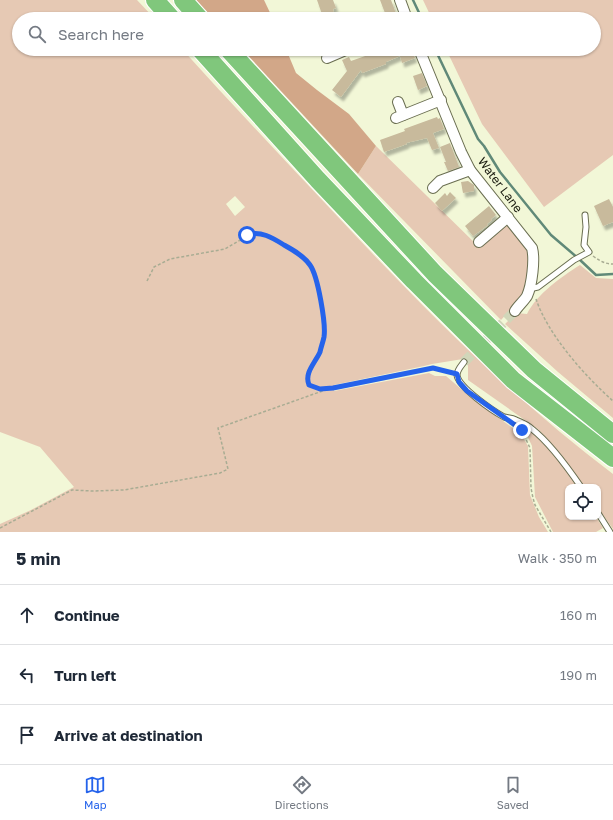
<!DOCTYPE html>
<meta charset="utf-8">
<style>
body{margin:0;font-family:"Golos Text",sans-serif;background:#f6f6f7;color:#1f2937}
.controls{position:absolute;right:12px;bottom:12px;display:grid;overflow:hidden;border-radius:8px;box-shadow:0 1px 3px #0004}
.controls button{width:36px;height:36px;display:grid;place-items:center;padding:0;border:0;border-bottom:1px solid #e0e1e3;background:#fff;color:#1f2937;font:20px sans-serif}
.stop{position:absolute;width:12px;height:12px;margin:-9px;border:3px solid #2563eb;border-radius:50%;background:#fff}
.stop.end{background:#2563eb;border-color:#fff;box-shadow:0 1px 4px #0008}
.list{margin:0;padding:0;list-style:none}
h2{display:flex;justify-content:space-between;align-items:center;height:52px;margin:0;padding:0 16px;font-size:17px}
h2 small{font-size:13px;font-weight:400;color:#747a83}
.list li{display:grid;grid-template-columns:26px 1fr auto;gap:12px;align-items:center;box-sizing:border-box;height:60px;padding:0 16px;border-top:1px solid #e0e1e3}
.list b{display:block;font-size:15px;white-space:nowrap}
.list em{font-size:13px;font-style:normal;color:#747a83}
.icon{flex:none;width:22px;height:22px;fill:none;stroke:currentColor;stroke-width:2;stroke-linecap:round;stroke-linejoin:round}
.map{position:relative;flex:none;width:613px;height:532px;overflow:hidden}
.search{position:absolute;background:#fff;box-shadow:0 1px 3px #0004;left:12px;right:12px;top:12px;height:44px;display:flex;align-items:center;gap:10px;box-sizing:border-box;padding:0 14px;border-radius:22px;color:#747a83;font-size:15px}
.sheet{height:232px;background:#fff}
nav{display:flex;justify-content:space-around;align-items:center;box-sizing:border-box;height:56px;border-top:1px solid #e0e1e3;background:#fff;font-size:11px;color:#747a83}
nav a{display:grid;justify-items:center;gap:2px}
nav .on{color:#2563eb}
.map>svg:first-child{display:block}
.green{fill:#e6c9b4;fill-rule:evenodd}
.forest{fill:#d2a788}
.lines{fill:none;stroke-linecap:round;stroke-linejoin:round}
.stream{stroke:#608978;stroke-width:2.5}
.building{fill:#c8ba9c;filter:url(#shadow)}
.minor-tunnel{stroke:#d1d6b9;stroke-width:10;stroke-dasharray:10 5;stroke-linecap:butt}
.service-casing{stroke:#6a6e51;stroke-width:7}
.minor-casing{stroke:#6a6e51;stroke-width:12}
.motorway-casing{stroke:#fff;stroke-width:20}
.path{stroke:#a8ac93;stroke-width:1.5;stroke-dasharray:3 2;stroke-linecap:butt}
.service{stroke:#fff;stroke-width:5}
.minor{stroke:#fff;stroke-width:10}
.motorway{stroke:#80c77c;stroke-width:18}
.route{stroke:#2563eb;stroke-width:5}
.labels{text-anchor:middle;stroke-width:3;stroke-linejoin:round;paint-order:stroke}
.street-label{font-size:12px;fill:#18190e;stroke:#f2f7d7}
</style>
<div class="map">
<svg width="613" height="532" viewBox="0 0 613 532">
<defs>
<filter id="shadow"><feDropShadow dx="2.5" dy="4.5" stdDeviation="1" flood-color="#0004"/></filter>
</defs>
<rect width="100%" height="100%" fill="#f2f7d7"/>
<!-- green -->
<g class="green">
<path d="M0,0H137L155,19H19V49H182C229,101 277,152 325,203C415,300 507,394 613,474V529L598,508V487H583L562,456L539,430L468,380V365L463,359L432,364L424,366L334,385V391L429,373L435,376H446L474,400L521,434L528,446L530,495L539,517L548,532H0V524L31,510L74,487L40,447L0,432ZM235,196L245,207L235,216L226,204Z"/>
<path d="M423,0H613V155L544,207L482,124L446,49H594V19H432Z"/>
<path d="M376,146L479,247L498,230L508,225L531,252L525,294L501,320L358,174Z"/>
<path d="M580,265L596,278L613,279V418L558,372L505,324L516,313L527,314C537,294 561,277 580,265Z"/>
<path d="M515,422C520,425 525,427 529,430C546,440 567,470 578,487H568V517H596L603,528L596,532H553L535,497L532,446L525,431Z"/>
</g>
<!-- forest -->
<g class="forest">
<path d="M196,0H264L273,19H214Z"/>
<path d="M242,49H286L296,73L317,90L349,114L376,146L358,174Z"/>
</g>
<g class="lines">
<!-- stream -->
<g class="stream">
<path d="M413,0L422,19"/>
<path d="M435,49L478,139L484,146L500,172L551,235L579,259L596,275L613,274"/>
</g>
</g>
<!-- building -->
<g class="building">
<path d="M317,0H333L336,8L333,9L334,13L323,17Z"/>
<path d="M380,0H391L398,19H389L386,12L385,13Z"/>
<path d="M385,49H388L390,53L402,49H411L415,58L402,63L400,56L386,62V64L362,73L361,70L341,97L332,90L347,71L342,60L349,57L351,61Z"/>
<path d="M422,73L427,86L418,90L413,76Z"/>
<path d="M437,117L438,119L440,118L444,129L433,133L439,148L432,150L427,138L406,143L407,144L384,152L380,140L405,131L404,129Z"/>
<path d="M450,143L459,167L448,171L444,162H446L440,147Z"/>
<path d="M468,181L474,185V191L463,193L461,182Z"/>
<path d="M450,192L456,198L442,211L435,203L445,193L447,196Z"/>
<path d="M609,199L613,207V222L603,226L594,206Z"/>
<path d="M489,206L496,215L491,219L492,220L487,224L488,225L473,236L465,226Z"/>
</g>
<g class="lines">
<!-- minor-tunnel -->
<path class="minor-tunnel" d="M464,362L515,311"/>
<!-- service casing -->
<g class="service-casing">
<g id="service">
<path d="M529,289L538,287L574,260L589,252L584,245L586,227L585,215"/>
<path d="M464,362C461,366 457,370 457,375C458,387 493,411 504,417C508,418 512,418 516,420C521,422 528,425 532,429C550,443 568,468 581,487"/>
<path d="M598,513L610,532"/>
</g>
</g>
<!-- minor casing -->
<g class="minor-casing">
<g id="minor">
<path d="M400,0L407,19"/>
<path d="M419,49L461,152L470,170L532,248C535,259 532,285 527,296C524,301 518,306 515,311"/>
<path d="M327,58L348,49"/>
<path d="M398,102L403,115"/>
<path d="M396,118L441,100"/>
<path d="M433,188L440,181L470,170"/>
<path d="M479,242L508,217"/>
</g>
</g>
<!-- motorway casing -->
<g class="motorway-casing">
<g id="motorway">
<path d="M155,0L172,19"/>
<path d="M183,0L200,19"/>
<path d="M200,49L318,180L414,281L513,380L613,458"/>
<path d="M228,49L435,274L534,370L613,434"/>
</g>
</g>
<!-- path -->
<g class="path">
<path d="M593,256C600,261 605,264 613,264"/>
<path d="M147,281L154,267L170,259L225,249L252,233L265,235L283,244L304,258L311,266L315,274L324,323V338L320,352L307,375V380L309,385L320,389L333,388L433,368L451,372"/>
<path d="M536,299C548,335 585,376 613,401"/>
<path d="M522,431L530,448L531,488L533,498L535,505L551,532"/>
<path d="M0,528L72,490L93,491L124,490L220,473L228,469L218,428L331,388"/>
</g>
<!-- service -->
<use href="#service" class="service"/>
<!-- minor -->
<use href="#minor" class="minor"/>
<!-- motorway -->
<use href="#motorway" class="motorway"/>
</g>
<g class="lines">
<!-- route -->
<path class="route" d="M247,235C260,230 273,238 284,245C293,250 304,256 310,265C318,276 326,324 324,337C323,342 321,347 320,352C315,363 304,373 309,385L320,389L333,388L433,368L457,374L459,382L467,391L522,430"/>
</g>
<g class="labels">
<!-- street labels -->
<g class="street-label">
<text transform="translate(500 185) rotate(53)" y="4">Water Lane</text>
</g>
</g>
</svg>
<div class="controls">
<button><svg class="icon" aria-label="locate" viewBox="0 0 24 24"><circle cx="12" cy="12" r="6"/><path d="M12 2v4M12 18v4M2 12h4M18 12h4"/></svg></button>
</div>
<div class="stop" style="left:247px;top:235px"></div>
<div class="stop end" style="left:522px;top:430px"></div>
<div class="search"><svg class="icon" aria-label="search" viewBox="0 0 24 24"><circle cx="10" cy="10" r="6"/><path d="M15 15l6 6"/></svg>Search here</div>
</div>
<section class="sheet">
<h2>5 min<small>Walk · 350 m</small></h2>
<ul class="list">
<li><svg class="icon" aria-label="ahead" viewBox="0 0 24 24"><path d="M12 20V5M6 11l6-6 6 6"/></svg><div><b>Continue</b></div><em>160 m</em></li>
<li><svg class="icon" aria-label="left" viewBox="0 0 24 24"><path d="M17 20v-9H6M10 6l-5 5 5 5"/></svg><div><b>Turn left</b></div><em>190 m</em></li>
<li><svg class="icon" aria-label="arrive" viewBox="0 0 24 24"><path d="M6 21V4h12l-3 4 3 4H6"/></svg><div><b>Arrive at destination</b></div></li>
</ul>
</section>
<nav>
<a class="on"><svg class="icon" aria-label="map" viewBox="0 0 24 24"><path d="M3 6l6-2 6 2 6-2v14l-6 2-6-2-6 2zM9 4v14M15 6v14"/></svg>Map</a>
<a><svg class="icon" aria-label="directions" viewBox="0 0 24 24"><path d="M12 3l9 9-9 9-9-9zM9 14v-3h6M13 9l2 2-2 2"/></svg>Directions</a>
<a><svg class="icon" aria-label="saved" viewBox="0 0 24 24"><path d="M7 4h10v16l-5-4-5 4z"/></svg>Saved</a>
</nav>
